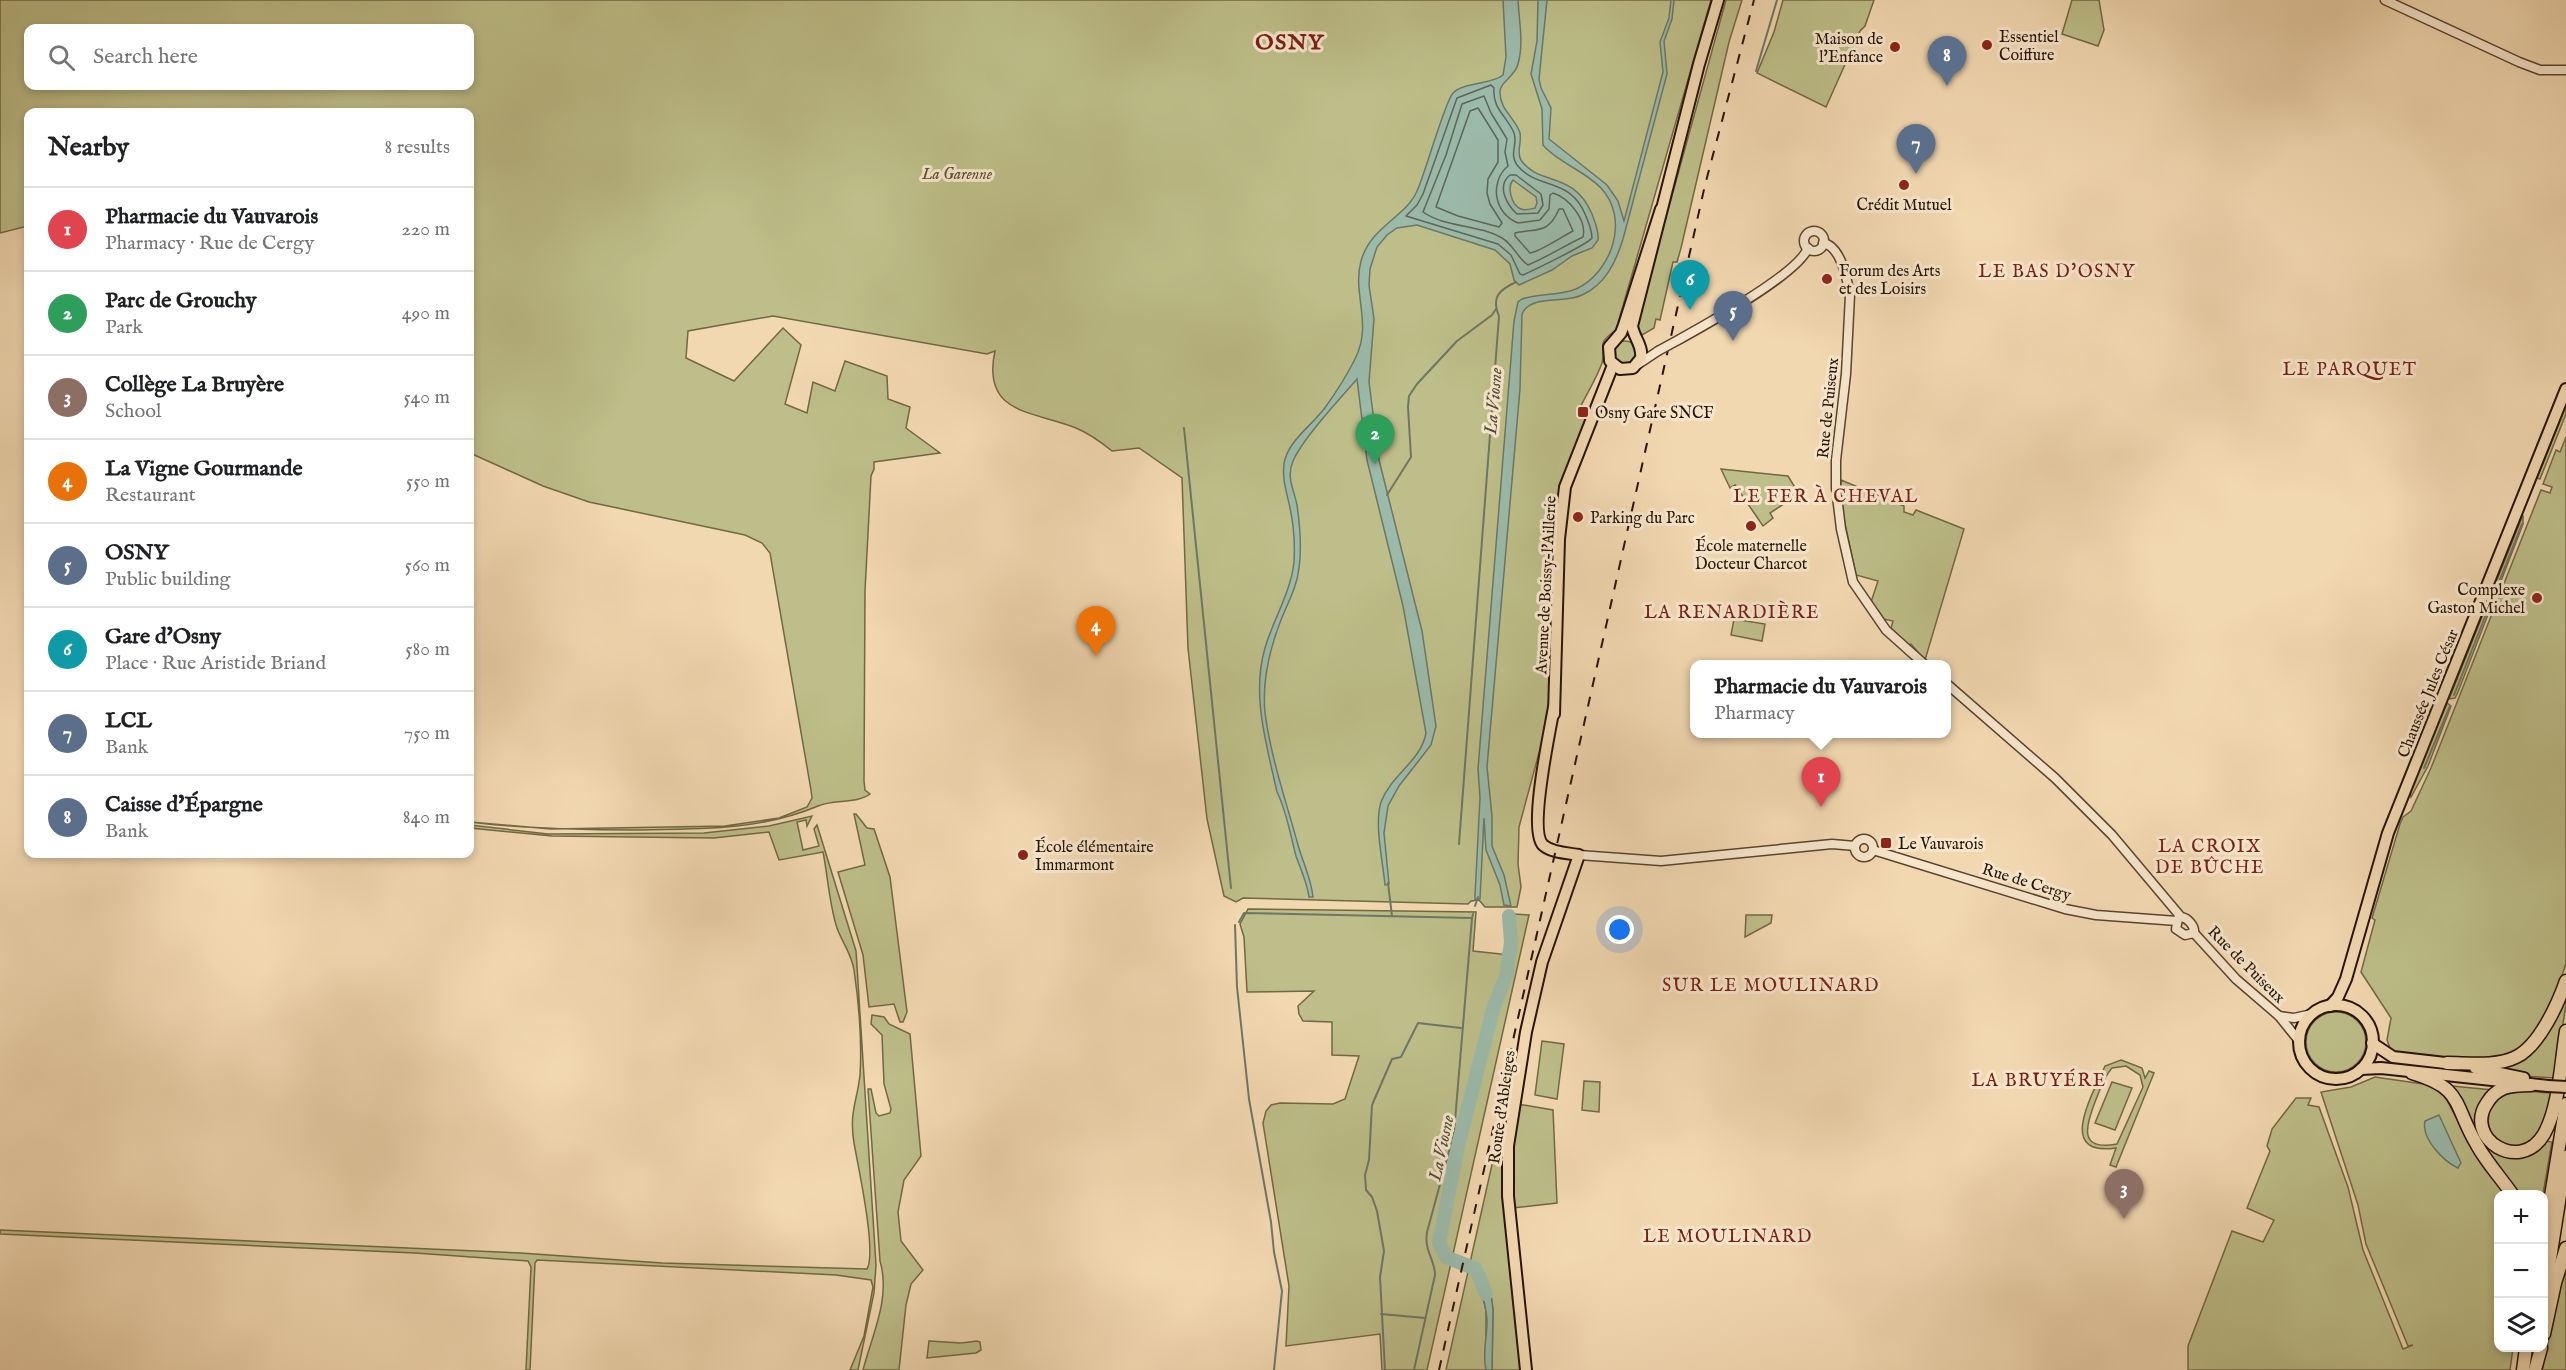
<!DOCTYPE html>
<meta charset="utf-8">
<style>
body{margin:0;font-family:"IM FELL English",serif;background:#f6f6f6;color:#202124}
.controls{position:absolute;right:18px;bottom:18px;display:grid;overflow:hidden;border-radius:12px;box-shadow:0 3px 9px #0003}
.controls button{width:54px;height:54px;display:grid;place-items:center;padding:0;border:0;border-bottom:2px solid #e0e0e0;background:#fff;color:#202124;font:30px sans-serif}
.you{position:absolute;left:1620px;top:930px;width:21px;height:21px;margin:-15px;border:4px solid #fff;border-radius:50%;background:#1a73e8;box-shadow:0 0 0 9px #1a73e833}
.badge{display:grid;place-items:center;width:39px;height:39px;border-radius:50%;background:#8f2418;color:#fff;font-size:20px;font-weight:700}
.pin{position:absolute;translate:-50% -50px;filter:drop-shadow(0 2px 3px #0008)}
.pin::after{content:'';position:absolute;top:32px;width:21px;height:18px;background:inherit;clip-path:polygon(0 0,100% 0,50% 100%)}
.popup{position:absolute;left:1690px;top:660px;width:261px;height:78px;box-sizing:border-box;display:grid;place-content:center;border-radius:12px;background:#fff;filter:drop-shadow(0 2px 4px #0005);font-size:20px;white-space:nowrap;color:#757577}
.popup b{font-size:22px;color:#202124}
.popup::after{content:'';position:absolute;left:50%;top:100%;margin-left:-12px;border:12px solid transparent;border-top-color:#fff}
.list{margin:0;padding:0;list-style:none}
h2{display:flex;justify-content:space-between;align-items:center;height:78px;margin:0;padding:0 24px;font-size:26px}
h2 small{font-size:20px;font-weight:400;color:#757577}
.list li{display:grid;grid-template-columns:39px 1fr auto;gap:18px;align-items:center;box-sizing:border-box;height:84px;padding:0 24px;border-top:2px solid #e0e0e0}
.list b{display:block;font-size:22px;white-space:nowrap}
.list p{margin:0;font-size:20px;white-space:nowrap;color:#757577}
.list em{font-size:20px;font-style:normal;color:#757577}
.icon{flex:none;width:33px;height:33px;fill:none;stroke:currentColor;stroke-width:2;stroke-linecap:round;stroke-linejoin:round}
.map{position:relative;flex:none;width:2566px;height:1370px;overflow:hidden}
.search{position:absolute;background:#fff;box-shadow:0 3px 9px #0003;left:24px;top:24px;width:450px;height:66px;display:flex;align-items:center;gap:15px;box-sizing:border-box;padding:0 21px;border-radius:12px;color:#757577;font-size:22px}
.panel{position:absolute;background:#fff;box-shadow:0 3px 9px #0003;left:24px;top:108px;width:450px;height:750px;border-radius:12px}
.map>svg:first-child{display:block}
.green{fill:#bdbe89;stroke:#726845;stroke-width:1.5;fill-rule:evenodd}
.water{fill:#9bbaaa;stroke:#6c7766;stroke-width:1.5;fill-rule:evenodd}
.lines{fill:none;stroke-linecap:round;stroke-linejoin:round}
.shore{stroke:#606656;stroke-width:1.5}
.stream{stroke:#6c7766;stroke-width:2}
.river{stroke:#9bbaaa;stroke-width:14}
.minor-casing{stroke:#59442d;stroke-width:11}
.major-casing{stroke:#261301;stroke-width:14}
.highway-casing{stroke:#261301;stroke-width:15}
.minor{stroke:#f7e6cc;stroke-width:8}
.major{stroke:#f2d8b1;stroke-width:10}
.highway{stroke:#f2d8b1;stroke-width:12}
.rail{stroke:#261301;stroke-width:2;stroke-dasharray:10 10;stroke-linecap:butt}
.minor-bridge-casing{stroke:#59442d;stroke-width:11;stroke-linecap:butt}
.major-bridge-casing{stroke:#261301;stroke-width:14;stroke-linecap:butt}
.minor-bridge{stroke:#f7e6cc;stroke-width:8}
.major-bridge{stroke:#f2d8b1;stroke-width:10}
.poi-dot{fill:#8f2418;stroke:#f7e6cc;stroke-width:2}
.labels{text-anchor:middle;stroke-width:6;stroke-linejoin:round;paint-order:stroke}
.poi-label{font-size:16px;fill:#261301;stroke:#f7e6cc;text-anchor:start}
.park-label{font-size:16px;font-style:italic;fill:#5b4f31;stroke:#f7e6cc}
.street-label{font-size:16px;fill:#261301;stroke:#f7e6cc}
.neighbourhood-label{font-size:18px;letter-spacing:1.5px;fill:#7a1f14;stroke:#f7e6cc}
.water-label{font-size:18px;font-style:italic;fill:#4f4d3c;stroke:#f7e6cc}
.district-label{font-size:22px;font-weight:bold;letter-spacing:1.5px;fill:#7a1f14;stroke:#f7e6cc}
</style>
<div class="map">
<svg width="2566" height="1370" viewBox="0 0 2566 1370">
<rect width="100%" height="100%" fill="#f2d8b1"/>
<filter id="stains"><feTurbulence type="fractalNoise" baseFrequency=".00333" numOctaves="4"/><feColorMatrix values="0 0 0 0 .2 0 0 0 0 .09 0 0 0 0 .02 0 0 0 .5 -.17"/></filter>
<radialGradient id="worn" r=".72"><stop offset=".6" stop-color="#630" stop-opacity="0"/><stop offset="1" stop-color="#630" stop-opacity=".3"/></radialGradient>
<!-- green -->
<g class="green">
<path d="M0,0H1711L1616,330C1594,345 1607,347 1602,363C1596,380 1585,396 1578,412L1587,417L1563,477L1554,543L1550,696L1546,727L1519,827L1518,864L1521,887L1517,907H1485L1479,900L1471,901L1468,904L1243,898L1236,902L1224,896L1207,819L1188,648L1182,478L1139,448L1112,451C1101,442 1090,434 1076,428C1034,411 981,415 995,351L987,354L773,316L688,331L686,358L734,381L783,328L801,345L785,404L807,413L813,382L835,391L845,361L887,376L888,399L910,407L906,428L940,453L874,462V469L871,476L865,591L864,781L865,790L870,794C857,804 833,799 818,806C759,831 697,829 634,830C578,830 525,829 470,822L551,829L725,826L779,818L807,807L812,798L811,790L770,553L762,543L745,535L589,502L543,486L470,453V112H28V226L0,233ZM28,28H470V86H28Z"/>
<path d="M1726,0H1742L1729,42L1681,248L1677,262H1673L1660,320L1656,319L1654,328L1642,335L1636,326Z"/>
<path d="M1783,0H1874L1865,26L1860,31L1826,107L1757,73L1774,32Z"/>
<path d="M2072,0H2099L2104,30L2098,46L2062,34Z"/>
<circle cx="1625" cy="353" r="12"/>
<path d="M2566,406V414L2540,479L2537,478Z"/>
<path d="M2566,437V963C2560,985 2537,1037 2517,1050C2491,1067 2421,1059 2391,1051L2387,1040L2391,1018L2361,972L2375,920L2372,918L2400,824L2403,817L2411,811L2431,768L2541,490L2550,493L2552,487L2543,484L2556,450L2560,452Z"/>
<path d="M1721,469L1788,476L1799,494L1770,513L1773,518L1763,526L1735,485L1730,488Z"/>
<path d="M1841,480L1904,506V512L1913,515L1916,510L1964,529L1925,660L1911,644L1908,645L1891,628L1893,621L1884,619L1871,602L1878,581L1856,575L1840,500Z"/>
<path d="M2523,515V524L2458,692L2455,698L2449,699Z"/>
<path d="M1734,619L1765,624L1762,641L1731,635Z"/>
<path d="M2447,703L2451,706L2428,766L2411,797L2410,792Z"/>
<path d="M854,814H856L867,828L874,829L890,877L907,1012L903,1022H900L894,1004L869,1007L863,955L838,872L865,865Z"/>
<path d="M812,816L807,826L806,820L797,822L803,850L819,846L814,829L817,825L856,951L876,1265L874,1293L858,1370H850L864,1336L873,1287L871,1280L836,1275L537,1260L535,1263L530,1370H526L531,1267L528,1261L415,1253L0,1234V1230L521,1253L662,1263L867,1269C877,1252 858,1166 854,1143C849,1112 857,1102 860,1075C862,1041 859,1004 854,970C852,955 842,942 837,928C829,903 828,877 823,852L779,860L769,832L714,838L552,836L470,828V825L548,834L704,833L769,826Z"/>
<path d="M1248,909L1476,912L1473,951L1510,955L1513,942V914L1529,915L1427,1370H1382L1380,1334L1286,1346L1289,1286L1263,1123L1266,1111L1271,1105L1280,1103L1333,1104L1345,1099L1359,1056L1332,1055V1022L1303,1021L1299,1014L1298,1006L1314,991L1247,992L1244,937L1240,924Z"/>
<path d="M1746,915H1772L1771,923L1745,937Z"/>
<path d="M2566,989V1005L2554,1078L2525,1076L2495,1068L2513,1062Z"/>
<circle cx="2336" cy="1042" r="30"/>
<path d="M872,1015L884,1017L889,1024L910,1034L921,1156L904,1180L898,1212L901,1241L923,1270L911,1284L906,1305L899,1370H863C872,1335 891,1298 880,1261L868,1089H871L876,1113L879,1116L890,1113L891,1109L884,1084L882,1035L871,1024Z"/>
<path d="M1542,1041L1564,1044L1557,1099L1535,1095Z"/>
<path d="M2121,1060L2142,1068L2145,1078L2149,1071L2154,1073L2116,1167L2110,1165L2116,1148C2055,1157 2093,1094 2105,1066ZM2126,1066L2140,1075L2143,1087L2117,1144C2079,1151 2085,1128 2095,1102C2100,1090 2103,1078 2112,1068Z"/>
<path d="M2375,1077L2430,1085L2444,1094L2469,1143L2504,1194H2498V1348H2513L2510,1370H2188V1346L2232,1231L2263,1242L2274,1220L2247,1208L2270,1151L2267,1146L2272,1129L2296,1098H2311L2308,1105L2319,1107L2348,1187L2363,1250L2403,1349L2413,1345L2408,1346L2366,1244L2358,1205L2321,1092L2351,1087Z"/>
<path d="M1584,1081L1600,1082L1599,1112L1582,1110Z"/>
<path d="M2112,1082L2132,1088L2115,1130L2095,1123Z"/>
<path d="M2452,1086L2493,1090L2482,1139C2500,1161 2528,1165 2546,1141L2552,1142L2543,1194H2517L2488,1157Z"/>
<path d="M2521,1091L2552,1093C2550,1106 2546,1122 2539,1134C2518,1168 2465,1131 2500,1096Z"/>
<path d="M1506,1102L1553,1110L1557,1203L1504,1209L1521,1370H1492L1493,1310L1491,1295L1481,1272L1479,1283L1486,1310V1370H1446Z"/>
<path d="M2566,1263V1370H2542Z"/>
<path d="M929,1341L961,1343L977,1341L980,1342L981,1350L976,1353L927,1358Z"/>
</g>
<!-- water -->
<g class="water">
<path d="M1503,0H1518C1519,21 1524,43 1518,64C1515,77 1499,82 1500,93C1500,110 1516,119 1520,133C1522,143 1516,152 1521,160C1538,186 1573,170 1592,214C1595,223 1599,230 1598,240L1592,248L1572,256L1552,270L1519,285L1514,280L1510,264L1495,250L1417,225L1397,228L1387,235L1377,247L1370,269L1369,285L1374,319L1369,382L1379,460L1422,631L1436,726L1431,745L1399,786L1388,806L1384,833L1389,884L1385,885C1383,862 1374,824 1381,802C1391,775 1421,761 1426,733L1403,606L1367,460L1357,379C1340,399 1303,438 1293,461C1286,477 1294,490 1297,505C1300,526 1302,547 1299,568C1297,587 1288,602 1281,620C1270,648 1262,682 1265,713C1271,758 1286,801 1298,845C1303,863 1311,878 1313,897H1309C1307,882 1301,870 1296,856C1290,834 1287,812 1277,792C1267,746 1251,695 1265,648C1273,620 1291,592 1294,562C1295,544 1294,526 1290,508C1287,493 1282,480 1284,464C1287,442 1311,426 1324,409C1335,394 1346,377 1355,359C1373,324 1352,294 1361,261C1371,226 1406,217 1417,191C1425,174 1445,101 1453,93C1464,82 1493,84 1503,75L1506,57ZM1513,180L1536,197L1537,203L1535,208C1531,209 1525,211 1521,209C1511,205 1507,187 1513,180Z"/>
<path d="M1538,0H1547L1539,79L1541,88L1551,108L1549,139L1607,185L1618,201L1624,221L1663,72L1660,42L1669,18L1671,0H1674L1672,19L1664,41L1667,74L1623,239C1616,262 1605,285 1582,295C1565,304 1530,294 1522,314L1520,389L1487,767L1492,816V846L1504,875L1511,906L1504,905L1500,885L1486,850L1484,818L1480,899L1475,900V895L1480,798L1478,769L1514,321L1518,302L1522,299C1540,293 1559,296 1576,289C1612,272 1630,219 1601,188C1585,171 1557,162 1543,145L1542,109L1531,74L1537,41Z"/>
<path d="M2439,1115L2461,1163L2458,1168C2443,1161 2421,1138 2425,1121Z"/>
<path d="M1481,1270L1491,1295L1493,1310L1492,1370H1486C1482,1354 1487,1338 1487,1322C1487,1304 1478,1289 1481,1270Z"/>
</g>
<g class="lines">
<!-- shore -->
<g class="shore">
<path d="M1491,85L1494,88C1492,109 1507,116 1514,133C1518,144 1509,154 1517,165C1538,191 1570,176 1586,216C1589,224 1592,230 1592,238C1588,244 1534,270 1523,275L1520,274L1511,255L1498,244L1406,216L1417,205L1423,194L1457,98Z"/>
<path d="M1484,96L1491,113L1507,139L1505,152L1508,166C1489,182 1494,214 1518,223L1540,220L1549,209L1550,195L1553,193C1569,198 1587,220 1583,237C1564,246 1547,257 1528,265C1518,259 1514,245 1502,238C1478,224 1446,228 1423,212L1446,155L1462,104Z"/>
<path d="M1478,108L1498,140V162L1488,179L1487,193L1490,204L1502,223L1499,227L1458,216L1436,207L1470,111Z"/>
<path d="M1516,175L1541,194L1543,205L1538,213L1517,214C1507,205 1496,186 1510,175Z"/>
<path d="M1559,209H1563L1573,231C1561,237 1541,251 1530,253L1515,236V233C1537,228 1548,235 1559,209Z"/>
</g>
<!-- stream -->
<g class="stream">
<path d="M1756,71L1777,0"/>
<path d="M1184,428L1231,888"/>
<path d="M1387,495L1411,457L1408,407L1409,396L1417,384L1457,341L1492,315L1496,309"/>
<path d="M2454,695L2522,524"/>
<path d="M2424,768L2450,706"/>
<path d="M1459,844L1499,316C1491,297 1499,290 1516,282"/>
<path d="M1388,883L1392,916"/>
<path d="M1475,906L1478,897"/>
<path d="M1239,922L1244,913L1472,918L1473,914"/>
<path d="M1235,925L1237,987L1249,1099L1271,1222L1274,1252L1282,1291L1274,1370"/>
<path d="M1381,1314L1425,1318"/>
<path d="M1385,1370L1380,1277L1384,1251L1377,1211L1372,1197L1366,1190L1365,1175L1369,1160L1372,1105L1392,1059L1401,1057L1418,1023L1461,1028"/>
<path d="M1414,1370L1435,1275C1435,1259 1424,1252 1427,1232L1454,1133L1472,918"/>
</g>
<!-- river -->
<path class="river" d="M1486,1294L1476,1269L1446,1257L1439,1243L1459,1142L1494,1006L1506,976L1511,942L1509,916"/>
<!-- minor casing -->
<g class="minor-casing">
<g id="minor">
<path d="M2385,0L2519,62L2540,70H2566"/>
<circle cx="1814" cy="241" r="10"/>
<path d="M1823,243C1841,246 1847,279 1850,295L1846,374L1836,460V488L1841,529L1853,582L1886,630L1924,664"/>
<path d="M1680,339C1707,324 1798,274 1808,248"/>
<path d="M1637,365L1658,351"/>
<path d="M1947,684L2055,778L2112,835L2181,917C2188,918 2195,926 2194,933"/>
<circle cx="1864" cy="848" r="9"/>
<path d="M1873,850L2065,909L2096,915L2177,921"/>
<path d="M1579,855L1661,861L1832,844L1855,846"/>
<path d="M2178,919L2176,929L2185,935L2194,933"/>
<path d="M2194,933L2236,979L2279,1016L2300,1042"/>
<path d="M2279,1016L2294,1018L2312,1014"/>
</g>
</g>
<!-- major casing -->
<g class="major-casing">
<g id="major">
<path d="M1661,209L1624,325L1621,333L1609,347L1610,361L1620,369L1633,368L1641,358C1643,346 1634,338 1632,326L1699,64L1718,0"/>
<path d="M1554,714L1559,539L1565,487L1613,365"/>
<circle cx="2336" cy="1042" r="37"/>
<path d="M2330,1006L2338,997L2346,979L2388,833L2566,389"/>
<path d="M2372,1043L2393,1057L2454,1064"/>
<path d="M2475,1068L2524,1078"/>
<path d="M2361,1069L2381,1068L2548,1086"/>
<path d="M1526,1370L1508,1196V1146L1526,1032L1542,962L1579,855C1568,853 1552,853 1543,845C1528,830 1550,731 1554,707"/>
</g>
</g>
<!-- highway casing -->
<g class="highway-casing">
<g id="highway">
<path d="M2447,1063C2468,1063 2496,1067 2516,1057C2539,1046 2558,1004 2566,981"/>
<path d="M2412,1073C2464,1088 2453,1105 2477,1145C2487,1163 2501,1178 2512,1194"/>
<path d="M2531,1085C2522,1085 2512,1085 2504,1088C2497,1091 2491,1096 2487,1103C2463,1138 2520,1175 2544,1134C2559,1108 2561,1062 2566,1031"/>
<path d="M2544,1239L2566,1104"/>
<path d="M2544,1297L2566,1157"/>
<path d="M2544,1334L2555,1283L2566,1248"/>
<path d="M2523,1370L2526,1348"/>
<path d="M2535,1370L2541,1348"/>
</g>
</g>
<!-- minor -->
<use href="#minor" class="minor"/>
<!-- major -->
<use href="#major" class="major"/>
<!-- highway -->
<use href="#highway" class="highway"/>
<!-- rail -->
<path class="rail" d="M1439,1370L1705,185L1754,0"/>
<!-- minor-bridge casing -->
<g class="minor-bridge-casing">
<path id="minor-bridge" d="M1658,351L1680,339"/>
</g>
<!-- major-bridge casing -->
<g class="major-bridge-casing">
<path id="major-bridge" d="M2548,1086L2566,1087"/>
</g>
<!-- minor-bridge -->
<use href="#minor-bridge" class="minor-bridge"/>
<!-- major-bridge -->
<use href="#major-bridge" class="major-bridge"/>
</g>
<!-- markers -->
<g class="poi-dot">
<circle cx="1987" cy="45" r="6"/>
<circle cx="1895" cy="47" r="6"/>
<circle cx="1904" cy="185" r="6"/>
<circle cx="1827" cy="279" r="6"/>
<rect x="1577" y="406" width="12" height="12" rx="3"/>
<circle cx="1578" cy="517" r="6"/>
<circle cx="1751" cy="526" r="6"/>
<circle cx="2537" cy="598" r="6"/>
<rect x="1880" y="837" width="12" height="12" rx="3"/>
<circle cx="1023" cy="855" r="6"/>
</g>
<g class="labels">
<!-- poi labels -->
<g class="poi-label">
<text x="1999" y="42">Essentiel<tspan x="1999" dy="18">Coiffure</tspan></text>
<text x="1883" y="44" text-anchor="end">Maison de<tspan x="1883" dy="18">l'Enfance</tspan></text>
<text x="1904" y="210" text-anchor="middle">Crédit Mutuel</text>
<text x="1839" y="276">Forum des Arts<tspan x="1839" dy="18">et des Loisirs</tspan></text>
<text x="1595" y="418">Osny Gare SNCF</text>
<text x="1590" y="523">Parking du Parc</text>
<text x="1751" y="551" text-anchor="middle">École maternelle<tspan x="1751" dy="18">Docteur Charcot</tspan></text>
<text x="2525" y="595" text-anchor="end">Complexe<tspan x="2525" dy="18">Gaston Michel</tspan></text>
<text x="1898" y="849">Le Vauvarois</text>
<text x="1035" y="852">École élémentaire<tspan x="1035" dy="18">Immarmont</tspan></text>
</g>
<!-- park labels -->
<g class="park-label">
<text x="957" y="179">La Garenne</text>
</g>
<!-- street labels -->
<g class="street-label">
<text transform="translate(1827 408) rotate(-84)" y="6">Rue de Puiseux</text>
<text transform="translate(1545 585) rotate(-87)" y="6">Avenue de Boissy-l'Aillerie</text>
<text transform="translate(2427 693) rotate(-68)" y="6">Chaussée Jules César</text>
<text transform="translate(2027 881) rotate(17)" y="6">Rue de Cergy</text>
<text transform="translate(2247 964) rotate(45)" y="6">Rue de Puiseux</text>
<text transform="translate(1501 1107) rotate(-82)" y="6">Route d'Ableiges</text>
</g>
<!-- neighbourhood labels -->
<g class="neighbourhood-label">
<text x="2057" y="277">LE BAS D'OSNY</text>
<text x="2350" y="375">LE PARQUET</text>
<text x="1826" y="502">LE FER À CHEVAL</text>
<text x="1732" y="618">LA RENARDIÈRE</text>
<text x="2210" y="852">LA CROIX<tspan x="2210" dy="21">DE BÛCHE</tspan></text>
<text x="1771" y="991">SUR LE MOULINARD</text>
<text x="2039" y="1086">LA BRUYÉRE</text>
<text x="1728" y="1242">LE MOULINARD</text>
</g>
<!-- water labels -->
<g class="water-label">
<text transform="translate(1493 401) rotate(-85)" y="6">La Viosne</text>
<text transform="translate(1441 1148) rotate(-78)" y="6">La Viosne</text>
</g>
<!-- district labels -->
<g class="district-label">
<text x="1290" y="49">OSNY</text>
</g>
</g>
<rect width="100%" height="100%" filter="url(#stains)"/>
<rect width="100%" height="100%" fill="url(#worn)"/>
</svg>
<div class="controls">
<button>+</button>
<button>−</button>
<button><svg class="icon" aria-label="layers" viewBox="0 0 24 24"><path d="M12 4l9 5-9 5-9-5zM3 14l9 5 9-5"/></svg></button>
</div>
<div class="you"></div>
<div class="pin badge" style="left:1821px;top:807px;background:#e0444e">1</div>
<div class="popup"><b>Pharmacie du Vauvarois</b>Pharmacy</div>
<div class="pin badge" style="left:1375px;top:464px;background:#2e9e5b">2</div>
<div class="pin badge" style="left:2124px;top:1219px;background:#8d6e63">3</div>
<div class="pin badge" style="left:1096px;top:656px;background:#e8710a">4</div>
<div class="pin badge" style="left:1733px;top:341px;background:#5c6f8a">5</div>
<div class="pin badge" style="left:1690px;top:310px;background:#0f9aa8">6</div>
<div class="pin badge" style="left:1916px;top:174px;background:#5c6f8a">7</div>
<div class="pin badge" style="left:1947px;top:86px;background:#5c6f8a">8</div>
<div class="search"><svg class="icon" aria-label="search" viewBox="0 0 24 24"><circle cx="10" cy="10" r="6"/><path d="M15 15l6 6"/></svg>Search here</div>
<section class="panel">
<h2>Nearby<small>8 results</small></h2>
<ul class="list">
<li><span class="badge" style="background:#e0444e">1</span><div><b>Pharmacie du Vauvarois</b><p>Pharmacy · Rue de Cergy</p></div><em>220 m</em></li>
<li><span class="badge" style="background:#2e9e5b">2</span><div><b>Parc de Grouchy</b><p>Park</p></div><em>490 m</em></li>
<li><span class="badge" style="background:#8d6e63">3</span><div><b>Collège La Bruyère</b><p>School</p></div><em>540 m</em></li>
<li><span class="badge" style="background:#e8710a">4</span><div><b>La Vigne Gourmande</b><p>Restaurant</p></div><em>550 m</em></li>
<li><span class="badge" style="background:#5c6f8a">5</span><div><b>OSNY</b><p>Public building</p></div><em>560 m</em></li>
<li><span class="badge" style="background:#0f9aa8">6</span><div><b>Gare d'Osny</b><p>Place · Rue Aristide Briand</p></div><em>580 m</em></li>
<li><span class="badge" style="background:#5c6f8a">7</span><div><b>LCL</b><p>Bank</p></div><em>750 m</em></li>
<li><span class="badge" style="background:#5c6f8a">8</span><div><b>Caisse d'Épargne</b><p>Bank</p></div><em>840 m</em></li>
</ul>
</section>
</div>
